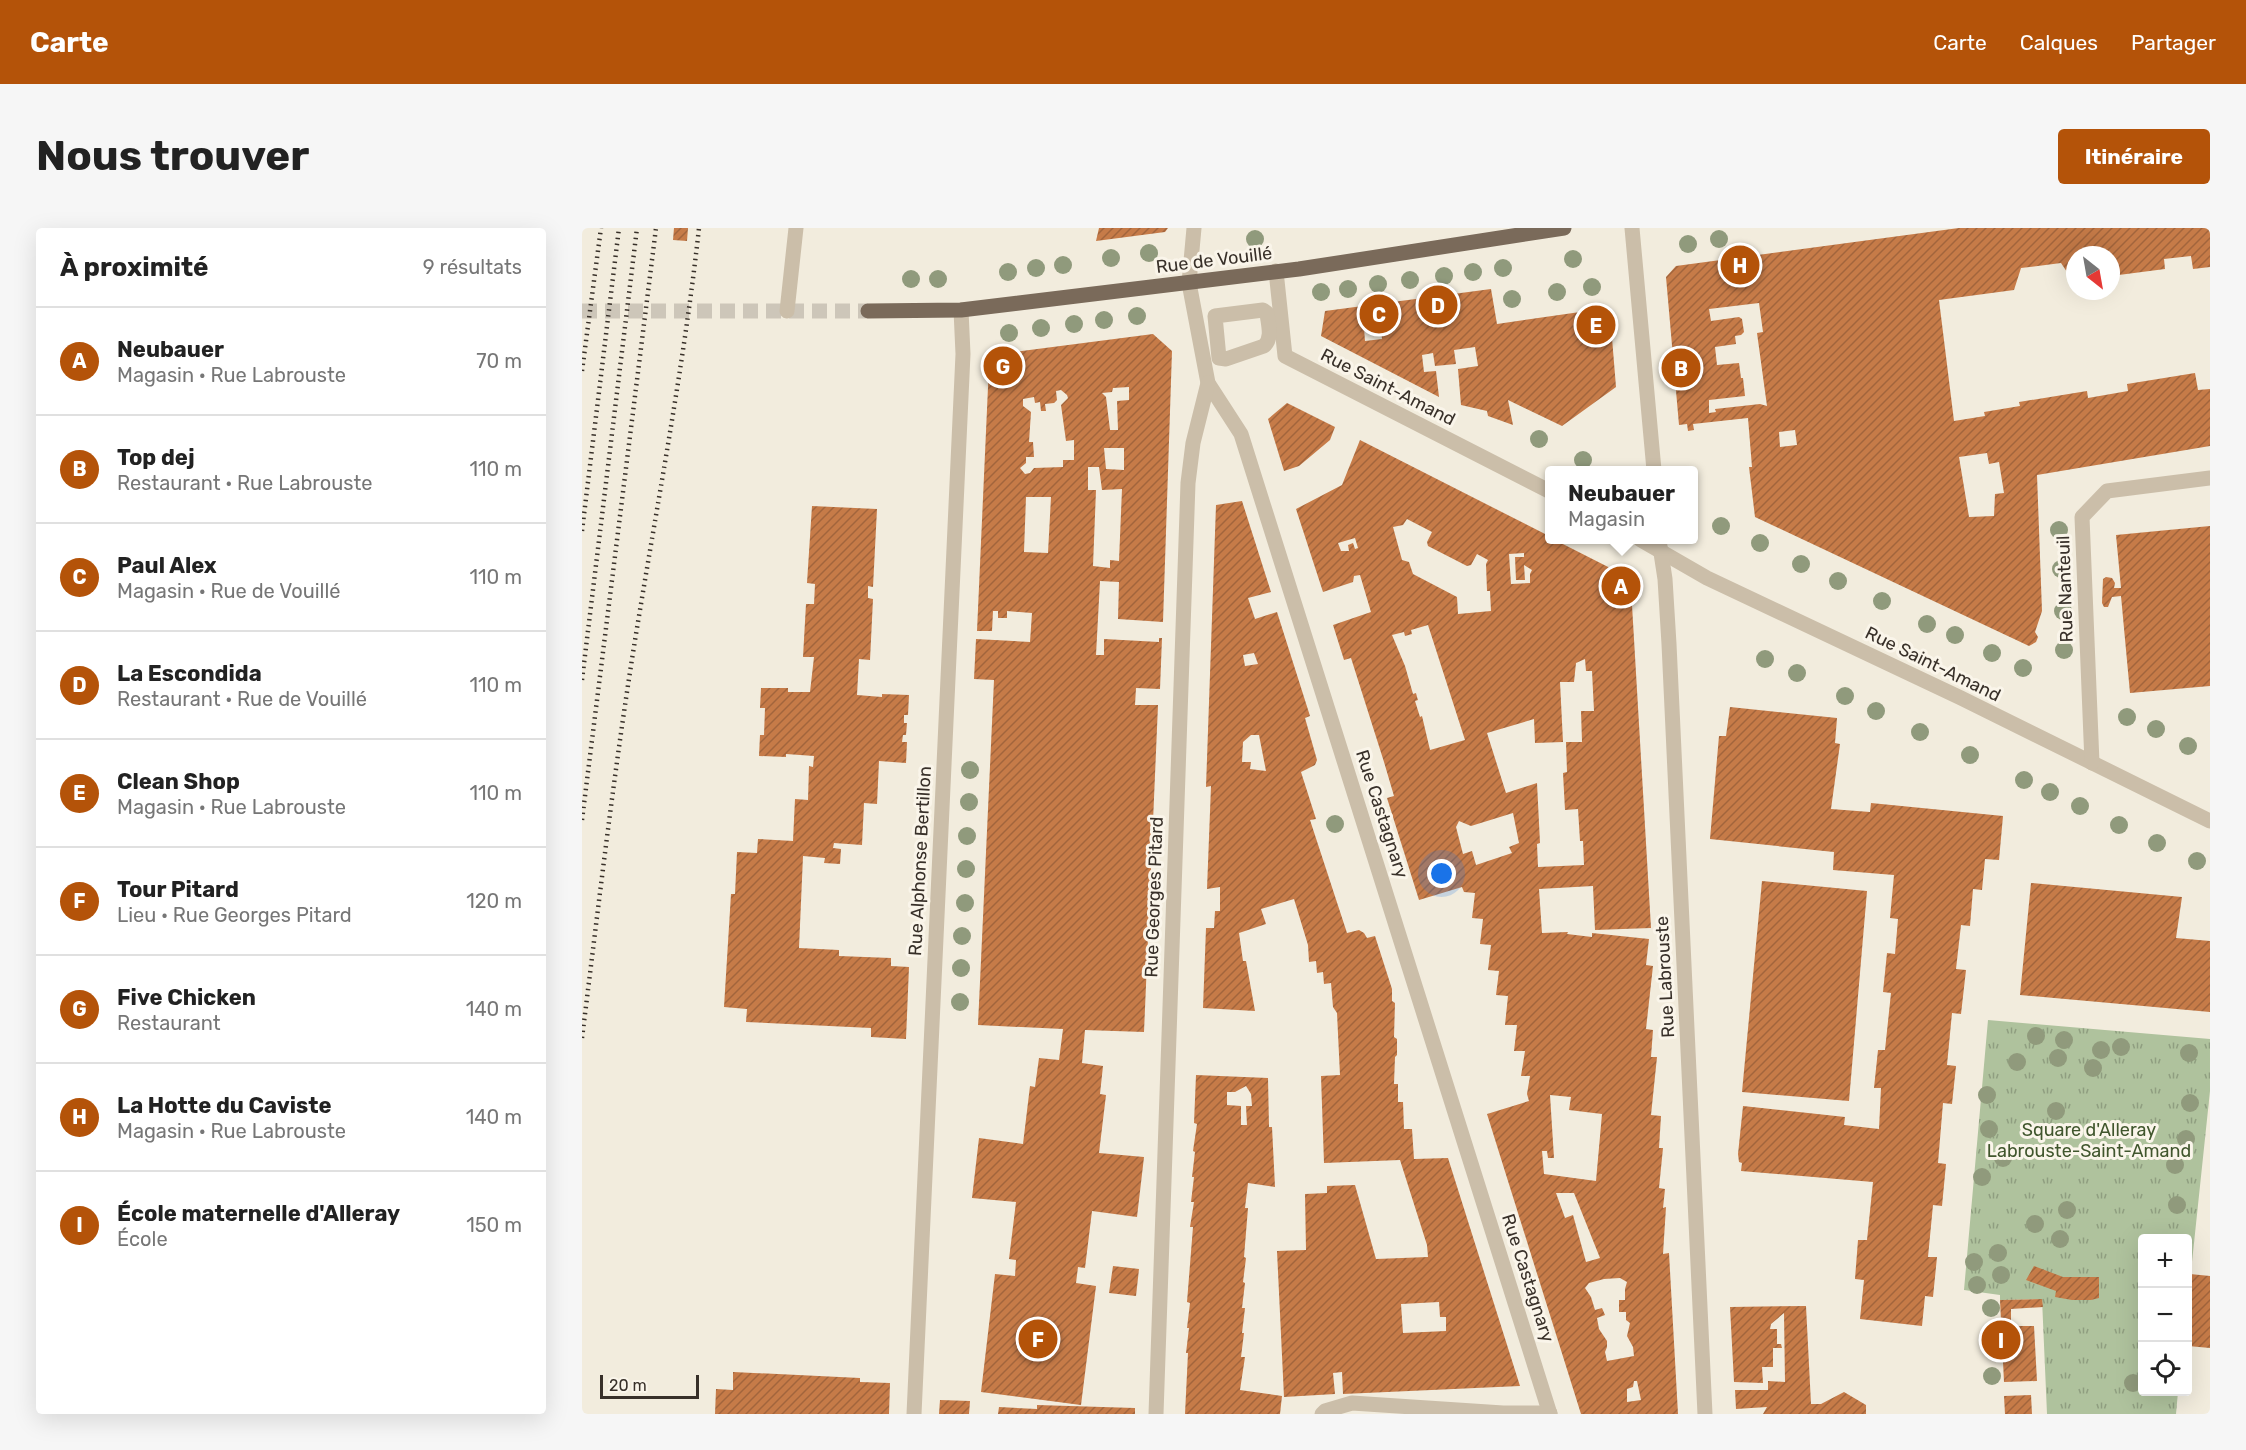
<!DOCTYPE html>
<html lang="fr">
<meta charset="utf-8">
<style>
body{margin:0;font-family:Rubik,sans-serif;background:#f6f6f6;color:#222}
.controls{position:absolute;right:18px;bottom:18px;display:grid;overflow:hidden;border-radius:6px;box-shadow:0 6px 24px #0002}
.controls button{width:54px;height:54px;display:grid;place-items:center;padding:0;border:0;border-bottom:2px solid #e0e0e0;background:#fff;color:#222;font:30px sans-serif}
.compass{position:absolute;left:1484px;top:18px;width:54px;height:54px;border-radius:50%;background:#fff;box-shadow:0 6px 24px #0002;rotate:149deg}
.scale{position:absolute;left:18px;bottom:15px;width:99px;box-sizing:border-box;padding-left:6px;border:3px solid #383029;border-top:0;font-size:16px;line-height:21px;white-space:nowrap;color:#383029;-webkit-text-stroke:4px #faf5ea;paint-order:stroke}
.you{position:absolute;left:860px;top:646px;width:21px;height:21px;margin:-15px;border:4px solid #fff;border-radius:50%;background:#1a73e8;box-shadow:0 0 0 9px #1a73e833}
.badge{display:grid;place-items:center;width:39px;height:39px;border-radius:50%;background:#b45309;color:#fff;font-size:20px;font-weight:700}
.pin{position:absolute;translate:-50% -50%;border:3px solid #fff;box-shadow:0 2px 6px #0006}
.popup{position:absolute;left:963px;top:238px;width:153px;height:78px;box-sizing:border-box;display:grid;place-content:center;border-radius:6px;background:#fff;filter:drop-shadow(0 2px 4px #0005);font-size:20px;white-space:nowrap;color:#767676}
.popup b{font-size:22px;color:#222}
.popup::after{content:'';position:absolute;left:50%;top:100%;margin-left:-12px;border:12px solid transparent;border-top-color:#fff}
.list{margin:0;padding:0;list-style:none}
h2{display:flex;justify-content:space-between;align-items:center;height:78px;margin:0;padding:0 24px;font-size:26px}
h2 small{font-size:20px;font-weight:400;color:#767676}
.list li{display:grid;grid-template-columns:39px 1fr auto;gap:18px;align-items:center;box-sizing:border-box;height:108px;padding:0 24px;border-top:2px solid #e0e0e0}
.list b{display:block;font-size:22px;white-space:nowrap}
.list p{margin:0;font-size:20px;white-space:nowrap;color:#767676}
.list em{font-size:20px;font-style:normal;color:#767676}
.icon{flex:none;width:33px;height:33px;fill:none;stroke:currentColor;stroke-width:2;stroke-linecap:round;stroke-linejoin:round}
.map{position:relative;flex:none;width:1628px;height:1186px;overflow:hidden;border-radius:6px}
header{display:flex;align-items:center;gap:36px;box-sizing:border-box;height:84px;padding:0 30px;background:#b45309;color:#fff}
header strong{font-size:28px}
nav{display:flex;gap:33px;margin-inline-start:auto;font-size:21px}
.intro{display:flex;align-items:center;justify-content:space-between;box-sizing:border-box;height:144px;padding:0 36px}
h1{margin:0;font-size:42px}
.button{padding:15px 27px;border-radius:6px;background:#b45309;color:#fff;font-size:21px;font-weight:700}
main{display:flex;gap:36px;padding:0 36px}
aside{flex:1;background:#fff;border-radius:6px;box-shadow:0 6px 24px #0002}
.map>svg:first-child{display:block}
.grass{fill:url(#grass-tufts)}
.building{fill:url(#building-hatch);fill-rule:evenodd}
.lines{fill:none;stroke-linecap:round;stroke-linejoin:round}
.major-tunnel{stroke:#cdc6b9;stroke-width:15;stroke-dasharray:15 8;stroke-linecap:butt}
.minor{stroke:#cbbea9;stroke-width:15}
.major{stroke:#7a6a5a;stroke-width:15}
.rail{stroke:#383029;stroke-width:4.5;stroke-dasharray:1.5 4.5;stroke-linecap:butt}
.tree{fill:#909a7c}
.labels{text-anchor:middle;stroke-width:6;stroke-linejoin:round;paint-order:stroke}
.street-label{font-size:18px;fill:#383029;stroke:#faf5ea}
.park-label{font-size:18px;fill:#40562d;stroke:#faf5ea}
</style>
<header>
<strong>Carte</strong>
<nav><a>Carte</a><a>Calques</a><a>Partager</a></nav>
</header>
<div class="intro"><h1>Nous trouver</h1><a class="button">Itinéraire</a></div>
<main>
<aside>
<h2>À proximité<small>9 résultats</small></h2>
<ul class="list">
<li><span class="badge">A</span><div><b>Neubauer</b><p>Magasin · Rue Labrouste</p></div><em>70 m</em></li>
<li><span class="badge">B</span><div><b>Top dej</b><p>Restaurant · Rue Labrouste</p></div><em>110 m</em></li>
<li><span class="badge">C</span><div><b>Paul Alex</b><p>Magasin · Rue de Vouillé</p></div><em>110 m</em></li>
<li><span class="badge">D</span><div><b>La Escondida</b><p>Restaurant · Rue de Vouillé</p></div><em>110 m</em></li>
<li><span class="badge">E</span><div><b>Clean Shop</b><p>Magasin · Rue Labrouste</p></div><em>110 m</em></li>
<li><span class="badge">F</span><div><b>Tour Pitard</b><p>Lieu · Rue Georges Pitard</p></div><em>120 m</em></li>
<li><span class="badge">G</span><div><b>Five Chicken</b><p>Restaurant</p></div><em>140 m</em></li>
<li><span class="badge">H</span><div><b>La Hotte du Caviste</b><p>Magasin · Rue Labrouste</p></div><em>140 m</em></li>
<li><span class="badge">I</span><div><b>École maternelle d'Alleray</b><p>École</p></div><em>150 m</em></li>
</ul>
</aside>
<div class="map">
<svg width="1628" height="1186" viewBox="0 0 1628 1186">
<defs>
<pattern id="grass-tufts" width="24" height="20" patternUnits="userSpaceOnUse" patternTransform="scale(1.5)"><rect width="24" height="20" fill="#afc29d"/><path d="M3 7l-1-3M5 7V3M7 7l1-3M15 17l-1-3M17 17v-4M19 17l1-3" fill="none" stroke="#8f9e80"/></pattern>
<pattern id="building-hatch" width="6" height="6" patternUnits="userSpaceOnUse" patternTransform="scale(1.5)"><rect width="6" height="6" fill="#c67b48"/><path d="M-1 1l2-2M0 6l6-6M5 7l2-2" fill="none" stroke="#a2653c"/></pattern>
</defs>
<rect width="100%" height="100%" fill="#f2ecdd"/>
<!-- grass -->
<path class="grass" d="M1406,792L1628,811V863L1606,1072V1010H1560V1164H1596L1594,1186H1465L1460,1071L1418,1072V1067L1382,1062Z"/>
<!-- building -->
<g class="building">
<path d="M92,0H106L105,13L91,12Z"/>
<path d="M517,0H586L583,4L514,13Z"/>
<path d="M1377,0H1628V39L1611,41L1609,28L1582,31L1583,41L1529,48V27H1493V53H1491L1479,35L1439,40L1432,62L1357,72L1372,193L1403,188L1402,184L1438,178L1437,174L1505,163L1506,170L1546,163L1545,156L1613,145L1616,162L1628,161V218L1455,247L1460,383L1453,404L1456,409L1454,414L1447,418L1173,289L1167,239H1170L1166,190L1111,196L1112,202L1106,203L1105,196L1097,197L1084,49L1094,38ZM1177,75L1181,104L1175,105L1185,178L1178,176L1133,181L1134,184L1127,185V172L1163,168L1161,150H1159L1157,135L1135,137L1133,119L1154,116L1153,108L1159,107L1162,104L1160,91L1157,89L1129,93L1127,81ZM1213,202L1215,217L1198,219L1197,204ZM1405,225L1407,236L1417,234L1422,265L1413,266L1412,288L1387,289L1377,229Z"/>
<path d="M909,61L915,96L998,84L1030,110L1034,159L980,198L926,172L931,197L906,188L905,183L879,177L876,141L896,138L893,119L872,122L874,136L853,138L851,125L840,127L842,144L854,143L857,169L739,108L743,83ZM795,99L799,102L800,111L783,113L782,100Z"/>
<path d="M571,106L590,123L581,394L536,391L537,354L518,353L514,427H522V411L577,414V410H580L578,461L554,460L553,477H576L562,804L503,802L500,835L521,838L518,866L524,867L517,925L562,929L555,989L510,983L503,1040L496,1039L494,1055L514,1058L499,1177L399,1164L413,1046L433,1048L434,1032L427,1031L434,974L390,970L397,910L441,916L448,858L453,859L457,830L477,832L481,801L396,797L412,452L392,451L394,411L448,414L450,385L425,383V390H416V383H411L410,403H395L407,137L417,126ZM547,159V172L535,173L536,202H528L524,169L520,165L530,164L531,160ZM479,162L485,167L486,170L479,177L484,213L492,212V232H481V239L452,240L448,245L443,246L438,240L444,235V229H452L451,214H447L449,184L441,178V171L452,169L453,175L458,174L459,183H464L463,176L472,175L475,172L474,163ZM522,220H542V242L524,241ZM506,239H517L520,262L540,261L537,333L528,332V340L511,338L514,262H506ZM444,269H469L466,325L442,324Z"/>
<path d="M705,175L753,199L748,212L717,238L702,243L686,191Z"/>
<path d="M778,212L967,308V312H973L1036,344L1044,350L1049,360L1069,700L1013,702L1011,658L957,661L960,705L986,704L985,706L1010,709V705L1067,711L1064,737L1071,738L1064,801L1071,802L1069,829H1075L1069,887L1079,888L1077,920H1081L1077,960L1083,961L1081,980L1084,979L1081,1026L1087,1025L1096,1186H999L905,886L947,873L945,866L948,848H939L943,823H932L935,797H923L926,768L914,767L917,743L906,742L909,717L898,716L901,691L890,690L893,665L882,664L880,659L837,672L805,570L812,568L802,534L769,430L762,432L751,397L789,384L778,347L772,348L771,354L741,364L714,281L760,257ZM825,291L850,304L845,314L846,318L885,338L889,337L895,326L906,332L904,336L905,363H908L909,383L876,386L875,369L831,346L827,334L820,332L811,299L821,297ZM773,310L776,320L773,321L771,315L766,317L767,323H759L756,315ZM942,325V329H933L934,352H943L942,337L950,342L948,346V355L929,356L927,326ZM846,397L883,512L848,522L840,488L838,489L833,473L836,472L835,469L834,465L831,466L823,438L810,407L822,404L823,408L830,406L829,402ZM1003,431L1004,443H1010L1012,483H999L1000,514H984L985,544L981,545L983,582L996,581L998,613H1001L1002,637L956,639L955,616L958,615L955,555L924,565L905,505L952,491L953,515L981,514L978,454H992L994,435ZM931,585L937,615L927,619L930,625L894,637L890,623L881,626L874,599L877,593L889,598ZM968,867L989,869L987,882L1020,886L1014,953L962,946L960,923H965L966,930H972ZM974,965H992L1018,1030L1004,1034L991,987L983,990ZM1038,1050L1045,1054L1043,1061V1072H1037V1084H1044V1092L1048,1095L1045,1108L1051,1119L1052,1128L1025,1133L1023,1124L1025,1119V1113L1017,1101L1015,1090L1023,1087L1020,1080L1013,1082L1009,1069L1003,1060L1007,1055L1022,1051ZM1052,1153H1055L1059,1172L1045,1174V1161L1051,1159Z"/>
<path d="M660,273L689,364L666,370L673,391L695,384L728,488L723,490L735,532L733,537L719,544L734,591L728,592L765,705L777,702L782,705L785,710L793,708L810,761V773L813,775L812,809L815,811V827L813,829L812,856H816V874H821L822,901H830L832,931L866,930L938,1158L761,1166L760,1144L751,1145L753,1166L702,1169L695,1023L724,1022L723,966L745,965V958L773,957L794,1031L846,1029L845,1017L818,932L742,935L739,848L758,847L755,785L751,779L749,755L742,756L741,744L735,745L734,733L727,734L726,717L712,671L679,681L684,696L657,705L661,733H664L673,783L621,780L624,700H632L633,683H638V659L625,661L629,558L624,559L634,277ZM672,425L676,436L663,438L661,427ZM669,507H677L684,543L668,541L669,534H660L661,514ZM857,1074L858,1089H864V1103L821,1105L819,1076Z"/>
<path d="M230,278L295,281L291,359L286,358V370L291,371L288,432L277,431L275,467L300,469V466L327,467L326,487H322V495H325L324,507H321L320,514H325L324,535L297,533L295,576L282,575L280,617L252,615L251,620L259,621L258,636L242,635L243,630L221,628L217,720L257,722V728L309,730V738L327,739L324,811L289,809V800L164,794L165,781L142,779L149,666H153L155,624L175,625L176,611L211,613L213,571L226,572L227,538L231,539L232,528L204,526V529L177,528L178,507H182L183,480H178L179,460H206V464H228L232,429H221L224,376H232L233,356L225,355Z"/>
<path d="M1628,298V458L1548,465L1539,368L1530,369L1526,379H1522L1520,375L1521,351L1524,349L1530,350L1533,355L1532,360H1539L1534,307Z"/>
<path d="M1148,479L1255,490L1253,515L1258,516L1249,581L1288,584L1289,575L1421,588L1417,632L1403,631L1400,662L1391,661L1388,698L1379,697L1374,741L1384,742L1379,786L1370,785L1365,837L1374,838L1370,876L1361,875L1356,935L1364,936L1360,978L1351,977L1346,1029H1355L1351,1069L1343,1068L1340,1098L1278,1091L1282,1052L1273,1051L1276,1012H1285L1291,954L1159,943L1160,935L1157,934L1156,926L1161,878L1263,889L1262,897L1297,901L1299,860H1292L1296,822H1303L1309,765L1301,764L1305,725L1313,726L1316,691L1308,690L1312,647L1251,642L1252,624L1128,611L1137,508H1144Z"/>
<path d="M1180,653L1285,663L1267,873L1160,864Z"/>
<path d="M1449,655L1600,669L1594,710L1628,713V784L1438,767Z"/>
<path d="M614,847L686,850L687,899H690L693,959L666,955L663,980H666L662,1029L664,1030L661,1054L663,1055L660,1080H663L660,1105H662L659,1129H663L658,1162L700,1168L698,1186H603L606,1125H604L607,1100H605L608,1075L605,1074L611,999H608L612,974H609L612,949H610L613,924L611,923L615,896L612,895ZM664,858L669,866L670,878H664L665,897H659V878L645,877V864H653Z"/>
<path d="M531,1038L557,1041L554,1068L527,1065Z"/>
<path d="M1452,1038L1481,1049H1517V1070L1509,1072H1490L1473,1069L1474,1063L1444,1052Z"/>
<path d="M1608,1046L1628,1048V1120L1606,1118V1075Z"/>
<path d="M1460,1071L1461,1079L1429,1081V1098H1452L1455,1153L1422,1154L1418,1072Z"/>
<path d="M1224,1078L1229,1176H1239L1262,1164L1284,1177V1186H1181L1185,1179L1154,1181L1153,1162H1186V1153L1203,1154L1202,1085L1189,1096L1188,1101H1195V1116H1199L1200,1120H1191V1139H1180L1181,1155L1152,1154L1148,1079Z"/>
<path d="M151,1144L278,1150V1154L308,1155L307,1186H133L134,1161L151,1162Z"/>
<path d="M1449,1167L1450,1186H1423L1422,1168Z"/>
<path d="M358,1172L388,1173L387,1186H357Z"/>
<path d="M455,1177L553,1180V1186H416L417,1179L455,1181Z"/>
</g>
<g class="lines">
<!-- major-tunnel -->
<path class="major-tunnel" d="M0,83H286"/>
<!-- minor -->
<g class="minor">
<path d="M612,0L607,55L626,155L659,206L968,1186"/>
<path d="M1050,0L1072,242"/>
<path d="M694,43L703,128L967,263"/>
<path d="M681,82L685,85C686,96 691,110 682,118L644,131L637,130L633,88Z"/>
<path d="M205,83L214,0"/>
<path d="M1059,312L1125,350L1379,470L1628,593"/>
<path d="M1077,312L1083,351L1087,416L1123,1186"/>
<path d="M1510,535L1500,289L1525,263L1628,250"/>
<path d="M332,1186L381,126L379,82"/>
<path d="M574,1186L606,255L611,215L626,155"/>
<path d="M740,1186L743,1183L770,1175L921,1185H968"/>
</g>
<!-- major -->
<path class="major" d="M286,83L379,82L717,41L982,0"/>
<!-- rail -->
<g class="rail">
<path d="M0,143L19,0"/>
<path d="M0,303L37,0"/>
<path d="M0,452L55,0"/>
<path d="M0,592L74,0"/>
<path d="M0,810C18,667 34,524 58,382C79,255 103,128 117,0"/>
</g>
</g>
<!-- trees -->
<g class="tree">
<circle cx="673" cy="11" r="9"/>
<circle cx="1137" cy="11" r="9"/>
<circle cx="1106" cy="16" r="9"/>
<circle cx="567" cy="25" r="9"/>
<circle cx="529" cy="30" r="9"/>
<circle cx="991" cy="31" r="9"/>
<circle cx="481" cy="37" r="9"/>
<circle cx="454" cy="40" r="9"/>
<circle cx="921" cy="40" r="9"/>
<circle cx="426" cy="44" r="9"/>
<circle cx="891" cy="44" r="9"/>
<circle cx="862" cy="48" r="9"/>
<circle cx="329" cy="51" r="9"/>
<circle cx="356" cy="51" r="9"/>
<circle cx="828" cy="52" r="9"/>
<circle cx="796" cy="56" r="9"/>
<circle cx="1010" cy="59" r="9"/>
<circle cx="766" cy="61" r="9"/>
<circle cx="739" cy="64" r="9"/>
<circle cx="975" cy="64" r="9"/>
<circle cx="930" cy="71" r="9"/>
<circle cx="555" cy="88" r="9"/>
<circle cx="522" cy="92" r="9"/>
<circle cx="492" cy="96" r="9"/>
<circle cx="459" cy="100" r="9"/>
<circle cx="427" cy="105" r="9"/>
<circle cx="957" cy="211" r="9"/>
<circle cx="1001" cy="232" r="9"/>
<circle cx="1139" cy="298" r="9"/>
<circle cx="1477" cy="302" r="9"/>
<circle cx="1178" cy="315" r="9"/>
<circle cx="1219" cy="336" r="9"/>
<circle cx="1479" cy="341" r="9"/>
<circle cx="1256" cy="353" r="9"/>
<circle cx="1300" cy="373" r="9"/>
<circle cx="1481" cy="383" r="9"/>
<circle cx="1345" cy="396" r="9"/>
<circle cx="1373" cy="407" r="9"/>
<circle cx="1482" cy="422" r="9"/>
<circle cx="1410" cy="425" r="9"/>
<circle cx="1183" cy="431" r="9"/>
<circle cx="1441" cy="440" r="9"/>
<circle cx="1215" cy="445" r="9"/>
<circle cx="1263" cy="468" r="9"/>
<circle cx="1294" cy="483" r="9"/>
<circle cx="1545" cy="489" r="9"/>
<circle cx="1574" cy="501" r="9"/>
<circle cx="1338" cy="504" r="9"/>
<circle cx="1606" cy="518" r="9"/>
<circle cx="1388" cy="527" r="9"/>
<circle cx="388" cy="542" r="9"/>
<circle cx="1442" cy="552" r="9"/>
<circle cx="1468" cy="564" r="9"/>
<circle cx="387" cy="574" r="9"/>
<circle cx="1498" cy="578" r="9"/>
<circle cx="753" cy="596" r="9"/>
<circle cx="1537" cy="597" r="9"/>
<circle cx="385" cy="608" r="9"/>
<circle cx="1575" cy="615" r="9"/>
<circle cx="1615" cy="633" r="9"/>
<circle cx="384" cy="641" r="9"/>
<circle cx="383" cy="675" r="9"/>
<circle cx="380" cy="708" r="9"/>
<circle cx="379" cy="740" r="9"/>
<circle cx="378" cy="774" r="9"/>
<circle cx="1454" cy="808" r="9"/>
<circle cx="1482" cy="812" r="9"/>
<circle cx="1539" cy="819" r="9"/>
<circle cx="1519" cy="822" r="9"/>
<circle cx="1607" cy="825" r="9"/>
<circle cx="1476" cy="830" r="9"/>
<circle cx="1435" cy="834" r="9"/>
<circle cx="1511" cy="840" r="9"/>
<circle cx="1405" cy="867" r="9"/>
<circle cx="1608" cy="875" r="9"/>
<circle cx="1474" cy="883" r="9"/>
<circle cx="1407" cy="901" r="9"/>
<circle cx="1604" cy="911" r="9"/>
<circle cx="1421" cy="930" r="9"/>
<circle cx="1593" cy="937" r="9"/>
<circle cx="1400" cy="949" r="9"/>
<circle cx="1595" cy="977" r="9"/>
<circle cx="1485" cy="982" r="9"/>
<circle cx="1453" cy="996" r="9"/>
<circle cx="1478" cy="1011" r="9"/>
<circle cx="1416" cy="1025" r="9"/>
<circle cx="1392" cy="1034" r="9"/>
<circle cx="1419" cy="1047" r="9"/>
<circle cx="1395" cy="1057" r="9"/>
<circle cx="1409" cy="1080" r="9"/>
<circle cx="1411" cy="1104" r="9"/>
<circle cx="1412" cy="1123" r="9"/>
<circle cx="1410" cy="1148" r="9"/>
<circle cx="1551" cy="1155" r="9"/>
</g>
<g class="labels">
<!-- street labels -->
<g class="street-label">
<text transform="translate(632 32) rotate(-7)" y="6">Rue de Vouillé</text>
<text transform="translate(806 159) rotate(27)" y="6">Rue Saint-Amand</text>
<text transform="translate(1483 361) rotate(-92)" y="6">Rue Nanteuil</text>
<text transform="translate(1351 436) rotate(26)" y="6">Rue Saint-Amand</text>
<text transform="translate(800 586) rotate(72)" y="6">Rue Castagnary</text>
<text transform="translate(338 633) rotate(-87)" y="6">Rue Alphonse Bertillon</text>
<text transform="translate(572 669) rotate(-88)" y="6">Rue Georges Pitard</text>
<text transform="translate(1083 749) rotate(-93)" y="6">Rue Labrouste</text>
<text transform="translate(946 1050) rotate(72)" y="6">Rue Castagnary</text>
</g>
<!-- park labels -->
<g class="park-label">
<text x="1507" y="908">Square d'Alleray<tspan x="1507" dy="21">Labrouste-Saint-Amand</tspan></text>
</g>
</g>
</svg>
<div class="controls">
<button>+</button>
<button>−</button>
<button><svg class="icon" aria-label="locate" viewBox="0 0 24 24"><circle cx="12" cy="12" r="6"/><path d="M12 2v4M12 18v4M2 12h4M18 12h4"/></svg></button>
</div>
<svg class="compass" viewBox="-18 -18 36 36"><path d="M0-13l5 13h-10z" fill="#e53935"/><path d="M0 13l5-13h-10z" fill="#767676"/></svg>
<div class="scale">20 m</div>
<div class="you"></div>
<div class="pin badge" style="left:1039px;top:358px">A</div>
<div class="popup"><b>Neubauer</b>Magasin</div>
<div class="pin badge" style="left:1099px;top:140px">B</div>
<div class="pin badge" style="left:797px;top:86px">C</div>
<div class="pin badge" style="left:856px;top:77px">D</div>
<div class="pin badge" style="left:1014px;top:97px">E</div>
<div class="pin badge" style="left:456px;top:1111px">F</div>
<div class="pin badge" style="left:421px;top:138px">G</div>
<div class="pin badge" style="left:1158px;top:37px">H</div>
<div class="pin badge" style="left:1419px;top:1112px">I</div>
</div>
</main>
